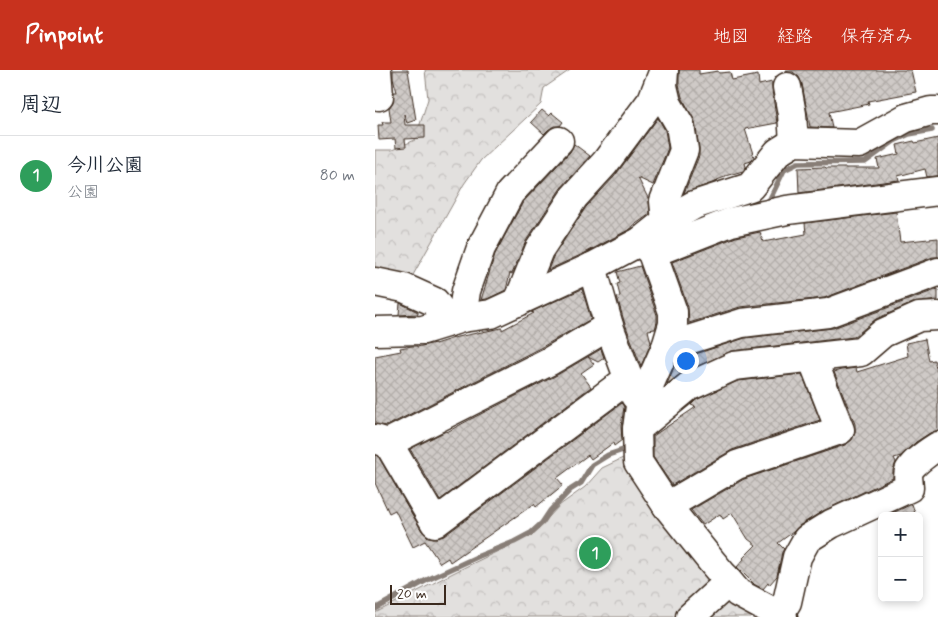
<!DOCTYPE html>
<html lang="ja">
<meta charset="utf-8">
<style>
body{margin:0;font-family:Mynerve,"Klee One",sans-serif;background:#f6f6f7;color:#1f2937}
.controls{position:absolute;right:15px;bottom:15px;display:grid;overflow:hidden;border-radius:8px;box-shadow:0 2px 8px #0003}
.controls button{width:45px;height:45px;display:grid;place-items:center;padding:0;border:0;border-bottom:1px solid #e0e1e3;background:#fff;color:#1f2937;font:25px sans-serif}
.scale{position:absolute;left:15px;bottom:12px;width:56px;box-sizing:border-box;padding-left:5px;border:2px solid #3b2a1e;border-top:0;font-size:14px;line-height:18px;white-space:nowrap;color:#3b2a1e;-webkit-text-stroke:4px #fff;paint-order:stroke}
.you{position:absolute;left:310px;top:290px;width:18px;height:18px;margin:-12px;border:4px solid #fff;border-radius:50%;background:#1a73e8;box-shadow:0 0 0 8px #1a73e833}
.badge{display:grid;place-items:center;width:32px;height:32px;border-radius:50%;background:#c8321e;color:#fff;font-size:16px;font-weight:700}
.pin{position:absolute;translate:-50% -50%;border:2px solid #fff;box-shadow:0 1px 5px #0006}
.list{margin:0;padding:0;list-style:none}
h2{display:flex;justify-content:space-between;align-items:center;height:65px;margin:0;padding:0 20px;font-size:21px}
h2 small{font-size:16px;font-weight:400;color:#747a83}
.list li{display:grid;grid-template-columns:32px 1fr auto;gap:15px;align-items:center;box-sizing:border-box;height:80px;padding:0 20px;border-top:1px solid #e0e1e3}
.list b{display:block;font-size:19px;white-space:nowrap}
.list p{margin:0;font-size:16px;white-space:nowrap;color:#747a83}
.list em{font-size:16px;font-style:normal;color:#747a83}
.map{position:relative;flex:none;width:563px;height:547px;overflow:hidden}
header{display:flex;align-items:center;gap:30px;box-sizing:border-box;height:70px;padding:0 25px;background:#c8321e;color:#fff}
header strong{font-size:24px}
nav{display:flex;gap:28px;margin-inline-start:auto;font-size:18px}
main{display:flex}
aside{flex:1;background:#fff}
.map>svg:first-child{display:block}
.forest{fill:url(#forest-crowns);stroke:#8e857e}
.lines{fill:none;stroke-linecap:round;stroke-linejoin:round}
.stream{stroke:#887e77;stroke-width:5.5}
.building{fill:url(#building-cross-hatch);stroke:#3b2a1e}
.minor-casing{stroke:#3b2a1e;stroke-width:31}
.minor{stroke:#fff;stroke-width:28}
</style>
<header>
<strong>Pinpoint</strong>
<nav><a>地図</a><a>経路</a><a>保存済み</a></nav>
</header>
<main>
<aside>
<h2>周辺<small></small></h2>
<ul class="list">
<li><span class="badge" style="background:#2e9e5b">1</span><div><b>今川公園</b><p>公園</p></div><em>80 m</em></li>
</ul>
</aside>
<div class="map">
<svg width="563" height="547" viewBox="0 0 563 547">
<defs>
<pattern id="forest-crowns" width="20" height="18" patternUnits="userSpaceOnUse" patternTransform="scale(1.25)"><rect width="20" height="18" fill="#e2e0de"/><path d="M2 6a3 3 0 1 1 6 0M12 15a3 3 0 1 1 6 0" fill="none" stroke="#c3c0be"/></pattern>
<pattern id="building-cross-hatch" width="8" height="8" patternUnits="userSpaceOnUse" patternTransform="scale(1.25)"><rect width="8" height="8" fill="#cfcac7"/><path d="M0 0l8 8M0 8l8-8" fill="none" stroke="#b3aeaa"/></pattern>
</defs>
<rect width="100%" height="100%" fill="#fff"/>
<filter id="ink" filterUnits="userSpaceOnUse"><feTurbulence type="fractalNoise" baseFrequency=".02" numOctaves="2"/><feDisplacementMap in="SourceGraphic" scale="10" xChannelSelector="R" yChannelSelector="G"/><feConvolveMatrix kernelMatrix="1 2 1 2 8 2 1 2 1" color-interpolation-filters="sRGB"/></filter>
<g filter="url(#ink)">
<!-- forest -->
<g class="forest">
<path d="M50,0H195L169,18L166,34L106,90L89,114L33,214L0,208V80H17L40,70L53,29Z"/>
<path d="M250,387L399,547H0V543L78,503L158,464L185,435L210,417L227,398Z"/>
</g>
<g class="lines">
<!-- stream -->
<g class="stream">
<path d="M388,133L394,131L409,100L423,93L490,92L519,71L534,64L557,60"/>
<path d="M0,539L52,510L104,486L139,472L156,463L167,453L175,441L195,420L206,413L217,395L233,385L248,380"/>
</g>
</g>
<!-- building -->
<g class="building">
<path d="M18,0H33L41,50L32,53L29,44L30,55H50V68L30,69L31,77L21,78L20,69L4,70L3,55H8L7,52H16L14,38L18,32L19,22H22L18,8Z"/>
<path d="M304,0H324V4L343,1L344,3L355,2L357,10L383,5L384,15L397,12V20L402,53L370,59L379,87L376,91L370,93L371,97L368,101L350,106V107L342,110L343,111L309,123L324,86V78L320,52L307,27L304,15Z"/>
<path d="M411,0H536L541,22L493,31L494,34L454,42L457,58L435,57L427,14L424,7L418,2H412Z"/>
<path d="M167,40L174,46L177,43L188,52L185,56H179L173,60L169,64L156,52Z"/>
<path d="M283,48L290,60L293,78L278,115L263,108L274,130L275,144L258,156L257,158L210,183L173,200L178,187L211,137L239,107Z"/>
<path d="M563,68V106L552,107L550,99L523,106L524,110L424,123L423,98L450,97L451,98H504L502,89L524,84L522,75L539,71L540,73Z"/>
<path d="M199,74L215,86L186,118L151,171L137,204L135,203L131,220L112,229L106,230L120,184L148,132L195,82Z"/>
<path d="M521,142L525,172L563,168V187H558L449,228L365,237L314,253L313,237L297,192L361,167L385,162L388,172L431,164L430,153Z"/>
<path d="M265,196L282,245V252L280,259L273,260L276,273L266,296L249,251L242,227L245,226L242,214L245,213L242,202Z"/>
<path d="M207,219L216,249L167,277L12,356L0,354V286L26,281L25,278L37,276H42V277L60,273V274L82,267L127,258V260L159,243L156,242Z"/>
<path d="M563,219V230L538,233L501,249L479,267L357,281L307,303L292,314L302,290L370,268L458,258Z"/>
<path d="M25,233L43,242V244L24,245Z"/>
<path d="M550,269L554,291L559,290L563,304V360L555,363L541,372L526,386L519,388L521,392L518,400V408L448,441L424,456L418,462L403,473L409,479L407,482L402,506L394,515L393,513L388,519L380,515L362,497L369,489L368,488L381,475L373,469L357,443L348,449L345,444L328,455L316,440L369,409L470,375L477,370L480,363V354L459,302L466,300L481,298L482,302L533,286L531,273Z"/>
<path d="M226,279L229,288L223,292L213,287L219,294L206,303L216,317L65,430L35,379L71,361L72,362L94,350L182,305Z"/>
<path d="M427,304L445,350L357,380L297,415L278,387V366L321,337L316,335L321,330L363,311Z"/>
<path d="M247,333L249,337L246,357L247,370L239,376L238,373L216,389L213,385L182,408L188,415L161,437L159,434L75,492L73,488L65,493L50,471L38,477L20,440L14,443L0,413V385L3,386L47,461L53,467L62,468L69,466Z"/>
<path d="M537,434L541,446H511Z"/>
</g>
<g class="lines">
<!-- minor casing -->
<g class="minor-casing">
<g id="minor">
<path d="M2,0L4,26"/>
<path d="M289,0L288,16L292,33L305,55L309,80L289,131L291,151"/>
<path d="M412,17L417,44L419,72"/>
<path d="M266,171L277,183L298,242V254L291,277L265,336L262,359L263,392L292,436L337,492L363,523L408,547"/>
<path d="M277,183L356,152L412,140L563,121"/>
<path d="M217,197L234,256L260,326"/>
<path d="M0,212L29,218L60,232L74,252"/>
<path d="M143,232L164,180L199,127L230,93L277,30L289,0"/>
<path d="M87,248L91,221L106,178L135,123L184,71"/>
<path d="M0,261L48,260L87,248L116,244L217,197L266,171L291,151L319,135L375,117L403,82L419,72L484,74L531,48L556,41H563"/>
<path d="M291,277L367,253L453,243L563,202"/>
<path d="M262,359L313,317L359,296L486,282L508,263L544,247L563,246"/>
<path d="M0,369L13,373L175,291L234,256"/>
<path d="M13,373L60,453L253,309"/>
<path d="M292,436L362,395L465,360L437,288"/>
<path d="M404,545L412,532L422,487L432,469L456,454L534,418C534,413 532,405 534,401C537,393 555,381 563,376"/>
<path d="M315,547L347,518L350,507"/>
</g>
</g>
<!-- minor -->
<use href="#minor" class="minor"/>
</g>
</g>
</svg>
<div class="controls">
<button>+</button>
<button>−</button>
</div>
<div class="scale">20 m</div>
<div class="you"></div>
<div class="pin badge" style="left:220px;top:483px;background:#2e9e5b">1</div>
</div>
</main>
